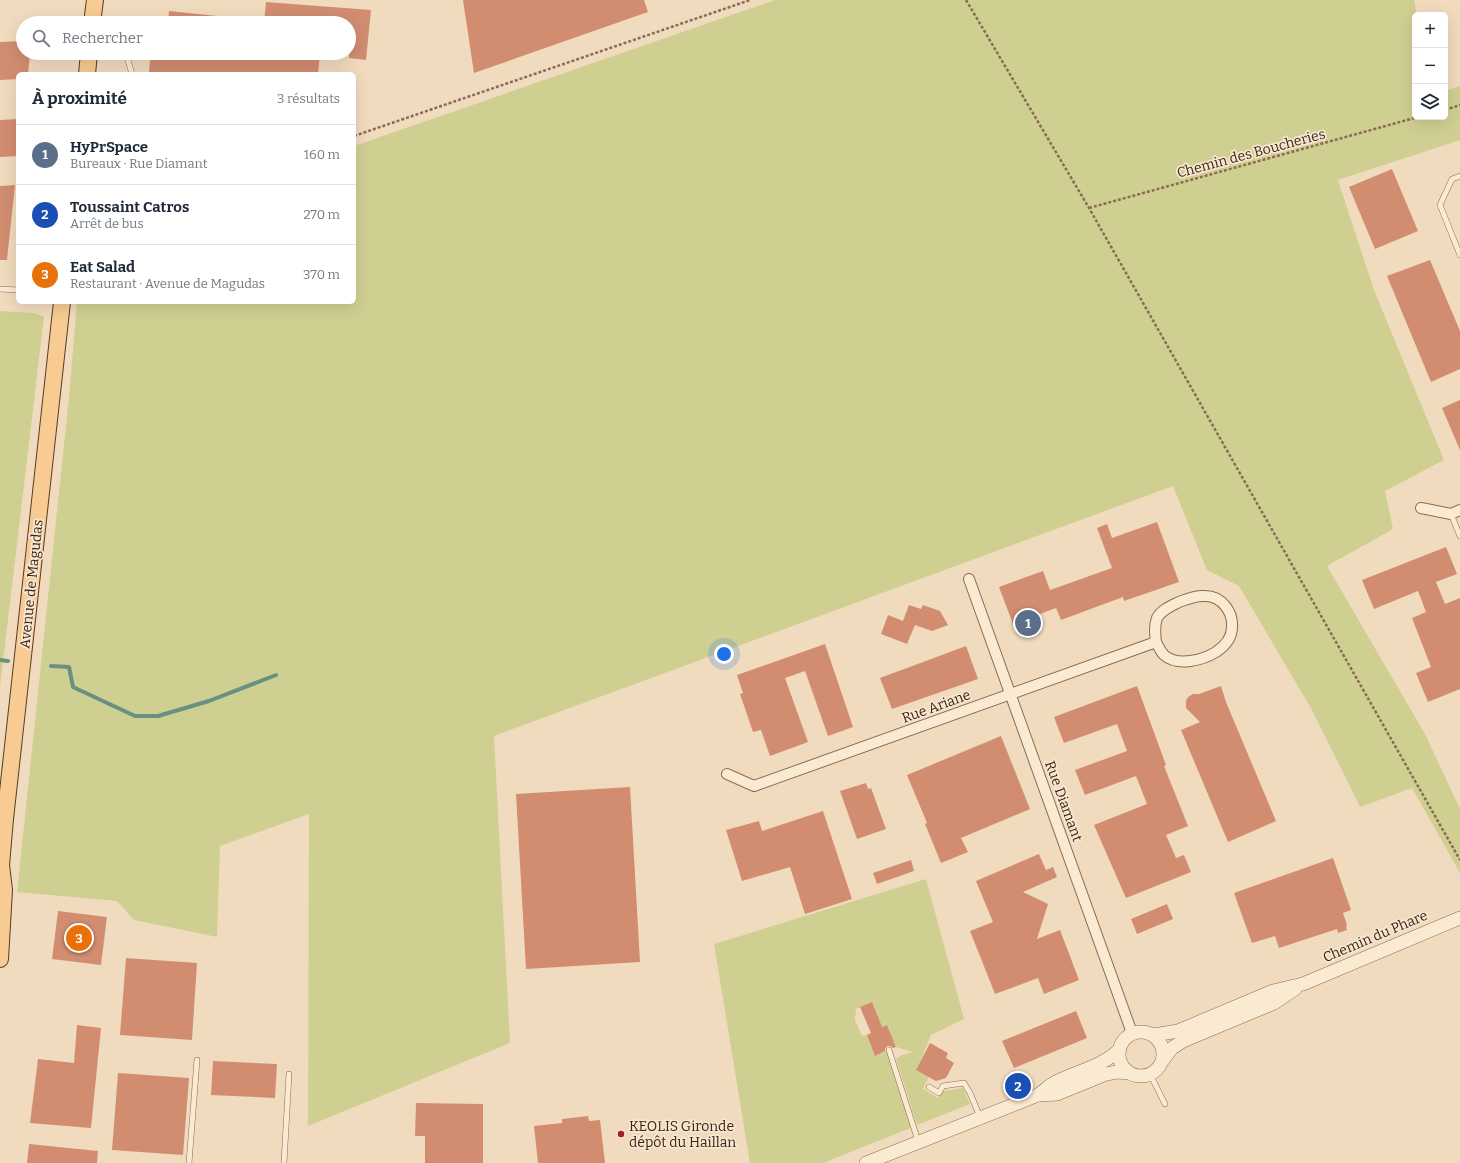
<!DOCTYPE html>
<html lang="fr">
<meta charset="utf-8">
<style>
body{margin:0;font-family:Bitter,serif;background:#f2f2f3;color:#1f2937}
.controls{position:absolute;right:12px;top:12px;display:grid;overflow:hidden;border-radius:6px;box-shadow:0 4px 16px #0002}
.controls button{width:36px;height:36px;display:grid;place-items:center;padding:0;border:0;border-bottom:1px solid #e0e1e3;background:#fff;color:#1f2937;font:20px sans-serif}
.you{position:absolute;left:724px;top:654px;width:14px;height:14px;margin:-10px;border:3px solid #fff;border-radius:50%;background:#1a73e8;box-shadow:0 0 0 6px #1a73e833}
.badge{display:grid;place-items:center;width:26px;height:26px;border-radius:50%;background:#9e2132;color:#fff;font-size:13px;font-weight:700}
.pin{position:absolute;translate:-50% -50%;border:2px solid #fff;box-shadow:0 1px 4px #0006}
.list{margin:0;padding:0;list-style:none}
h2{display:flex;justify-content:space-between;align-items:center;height:52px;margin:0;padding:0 16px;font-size:17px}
h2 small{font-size:13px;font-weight:400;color:#747a83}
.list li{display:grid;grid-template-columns:26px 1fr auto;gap:12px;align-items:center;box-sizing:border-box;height:60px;padding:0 16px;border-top:1px solid #e0e1e3}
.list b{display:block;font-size:15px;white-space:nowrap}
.list p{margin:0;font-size:13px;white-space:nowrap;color:#747a83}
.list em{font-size:13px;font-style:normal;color:#747a83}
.icon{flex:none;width:22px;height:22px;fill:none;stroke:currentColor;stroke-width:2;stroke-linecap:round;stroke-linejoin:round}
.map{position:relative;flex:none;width:1460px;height:1163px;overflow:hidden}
.search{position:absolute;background:#fff;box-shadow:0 4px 16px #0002;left:16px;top:16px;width:340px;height:44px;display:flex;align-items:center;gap:10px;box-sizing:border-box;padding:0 14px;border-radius:22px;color:#747a83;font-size:15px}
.panel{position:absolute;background:#fff;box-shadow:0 4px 16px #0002;left:16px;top:72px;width:340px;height:232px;border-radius:6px}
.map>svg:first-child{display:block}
.green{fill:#d0cf92}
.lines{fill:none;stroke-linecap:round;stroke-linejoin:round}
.stream{stroke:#699181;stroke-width:4}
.building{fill:#d28d71}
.service-casing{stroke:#8b6b56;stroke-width:6}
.minor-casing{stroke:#8b6b56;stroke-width:12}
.tertiary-casing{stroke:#8b6b56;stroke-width:14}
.primary-casing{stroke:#583a2a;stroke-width:18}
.path{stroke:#8b6b56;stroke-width:2.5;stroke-dasharray:3 2;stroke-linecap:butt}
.service{stroke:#fbead2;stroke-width:5}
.minor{stroke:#fbead2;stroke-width:10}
.tertiary{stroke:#fbead2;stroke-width:13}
.primary{stroke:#f8cb93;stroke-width:16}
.poi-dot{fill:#9e2132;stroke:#f8e6ce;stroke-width:1.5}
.labels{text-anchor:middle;stroke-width:3.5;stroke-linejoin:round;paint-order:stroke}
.street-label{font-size:14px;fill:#39261b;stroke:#f8e6ce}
.poi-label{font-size:14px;fill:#39261b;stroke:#f8e6ce;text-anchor:start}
</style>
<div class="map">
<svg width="1460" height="1163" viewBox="0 0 1460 1163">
<rect width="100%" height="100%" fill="#f1dbbe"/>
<!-- green -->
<g class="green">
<path d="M775,0H1414L1417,15H1415V117H1445V91L1460,86V140L1338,180L1374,290L1444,460L1385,491L1393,529L1327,566L1425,734L1460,809V873L1412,788L1360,807L1312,710L1239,586L1207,570L1173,486L494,736L510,1043L308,1126L309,814L220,846L217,937L134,920L117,901L17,892L69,397L77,302H354V146Z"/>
<path d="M0,311L34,313L44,317L0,687Z"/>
<path d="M926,879L964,1019L931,1035L917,1070L929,1076L923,1089L938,1098L943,1091L963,1088L970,1104L917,1125L896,1059L902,1055L913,1052L896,1047L887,1025L877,1029L872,1002L856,1009L855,1020L862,1036L867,1035L875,1056L889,1050L913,1127L823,1163H750L714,944Z"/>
</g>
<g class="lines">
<!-- stream -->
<g class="stream">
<path d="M0,660L8,661"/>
<path d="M51,666L69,667L73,687L135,716H158L209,701L276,675"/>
</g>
</g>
<!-- building -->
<g class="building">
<path d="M463,0H644L648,12L474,73Z"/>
<path d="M266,2L371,10L366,60L349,58V23H264Z"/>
<path d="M169,11L217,16V23H168Z"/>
<path d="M23,41V53H30L28,74H18V79L0,80V42Z"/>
<path d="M165,53H320L318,74H149L150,58L164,59Z"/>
<path d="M18,119V156L0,157V120Z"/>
<path d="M1392,169L1418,231L1375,249L1349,187Z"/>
<path d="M15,185L7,260H0V186Z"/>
<path d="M1430,260L1460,331V369L1431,382L1387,276Z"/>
<path d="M1460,400V450L1442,408Z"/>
<path d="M1157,522L1179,582L1124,601L1123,597L1061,620L1056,608L1013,624L999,587L1043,571L1050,590L1112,568L1097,528L1107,524L1112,538Z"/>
<path d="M1446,547L1457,574L1436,582L1445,604L1460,598V689L1428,702L1416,673L1431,667L1412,618L1426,612L1418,591L1374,609L1362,580Z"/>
<path d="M909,605L921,609L923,605L940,611L948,625L932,631L915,625L907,644L881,634L888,615L903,621Z"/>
<path d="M825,644L853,727L828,736L805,671L785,678L808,742L770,756L761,730L753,732L740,694L743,693L737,675Z"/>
<path d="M966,646L978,679L892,709L880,678Z"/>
<path d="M1137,686L1166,765L1164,766L1188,826L1166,835L1176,858L1184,855L1191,872L1126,898L1094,825L1147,804L1136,776L1085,795L1075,770L1127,751L1117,724L1064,743L1054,717Z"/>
<path d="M1221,686L1226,702L1276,821L1228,842L1181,730L1200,722L1186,708V701L1188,697L1193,694H1199Z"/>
<path d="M1001,736L1030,809L961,838L968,852L941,863L925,824L927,823L907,775Z"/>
<path d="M866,783L868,789L871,788L886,829L857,839L840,791Z"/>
<path d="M630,787L640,962L526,969L516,794Z"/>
<path d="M823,811L852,899L805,914L790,867L742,881L726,830L759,821L762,831Z"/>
<path d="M1039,854L1046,870L1053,867L1057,877L1023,892L1048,904L1037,939L1060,930L1079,980L1044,994L1038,978L995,994L970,931L993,922L976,881Z"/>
<path d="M1333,858L1351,910L1343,913L1347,925L1346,926L1347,930L1338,933L1337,929L1279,948L1275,936L1252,943L1234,893Z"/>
<path d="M911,860L914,871L877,884L873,873Z"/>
<path d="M1167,904L1173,919L1137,934L1131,919Z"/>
<path d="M58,911L107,917L101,965L52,959Z"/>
<path d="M126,958L197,963L192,1040L120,1035Z"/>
<path d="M872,1002L882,1027L887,1025L896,1047L893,1048L890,1046H887L885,1049V1051L875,1056L867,1035L871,1033L860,1007Z"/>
<path d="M1076,1011L1087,1038L1014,1068L1002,1041Z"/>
<path d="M77,1025L101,1028L91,1128L30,1123L38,1059L74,1063Z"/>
<path d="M930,1043L948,1053L946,1058L954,1063L946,1078L936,1081L916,1070Z"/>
<path d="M213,1061L277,1064L275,1098L211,1095Z"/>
<path d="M118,1073L189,1078L183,1155L112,1150Z"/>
<path d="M416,1103L483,1104V1163H425V1136H415Z"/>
<path d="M588,1116L589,1121L600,1120L605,1163H538L534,1126L562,1123V1119Z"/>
<path d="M29,1144L98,1151L97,1163H27Z"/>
</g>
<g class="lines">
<!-- service casing -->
<g class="service-casing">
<g id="service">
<path d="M124,53L127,57L132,74"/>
<path d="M1460,176L1452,179L1440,205L1460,255"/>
<path d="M0,289L18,290"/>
<path d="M1451,514L1460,536"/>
<path d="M889,1050L918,1141"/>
<path d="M1150,1074L1165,1104"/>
<path d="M929,1087L939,1093L943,1086L964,1083L970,1093L980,1117"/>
<path d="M189,1163L197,1060"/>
<path d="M284,1163L289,1074"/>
</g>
</g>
<!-- minor casing -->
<g class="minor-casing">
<g id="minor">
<path d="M1421,508L1451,514L1460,510"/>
<path d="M969,579L1132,1033"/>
<path d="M727,774L754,786L1156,642C1158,646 1161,652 1164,655C1178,667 1203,660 1216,652C1225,646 1232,638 1232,627C1233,612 1222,596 1205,596C1196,595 1187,599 1179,602C1171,606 1161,610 1157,618C1154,626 1155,634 1156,642"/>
</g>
</g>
<!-- tertiary casing -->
<g class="tertiary-casing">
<g id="tertiary">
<circle cx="1141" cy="1054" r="22"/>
<path d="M1154,1035L1178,1031L1273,991L1303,984L1460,918"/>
<path d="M1163,1060L1172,1048L1183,1041L1274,1003L1295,989"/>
<path d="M1038,1095L1057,1094L1106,1074L1117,1072L1130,1073"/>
<path d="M866,1163L1038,1095C1044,1091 1049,1085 1056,1082C1077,1071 1101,1067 1119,1050"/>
</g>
</g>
<!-- primary casing -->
<g class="primary-casing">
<g id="primary">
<path d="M92,23L95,0"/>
<path d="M87,74L89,53"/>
<path d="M0,959L4,890L1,865L5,819L62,302"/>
</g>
</g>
<!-- path -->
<g class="path">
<path d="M966,0L1089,208L1460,860"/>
<path d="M1445,110L1460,105"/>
<path d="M354,136L750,0"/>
<path d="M1089,208L1418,117"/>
</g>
<!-- service -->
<use href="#service" class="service"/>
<!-- minor -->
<use href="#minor" class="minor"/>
<!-- tertiary -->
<use href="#tertiary" class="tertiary"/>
<!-- primary -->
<use href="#primary" class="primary"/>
</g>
<!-- markers -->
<circle class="poi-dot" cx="621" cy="1134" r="4"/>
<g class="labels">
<!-- street labels -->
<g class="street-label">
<text transform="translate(1251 153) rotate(-15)" y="5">Chemin des Boucheries</text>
<text transform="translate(31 584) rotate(-84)" y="5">Avenue de Magudas</text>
<text transform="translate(936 706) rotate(-20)" y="5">Rue Ariane</text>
<text transform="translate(1064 801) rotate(70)" y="5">Rue Diamant</text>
<text transform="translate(1375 936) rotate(-23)" y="5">Chemin du Phare</text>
</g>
<!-- poi labels -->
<g class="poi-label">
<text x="629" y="1131">KEOLIS Gironde<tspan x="629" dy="16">dépôt du Haillan</tspan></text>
</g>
</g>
</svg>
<div class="controls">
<button>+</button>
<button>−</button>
<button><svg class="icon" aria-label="layers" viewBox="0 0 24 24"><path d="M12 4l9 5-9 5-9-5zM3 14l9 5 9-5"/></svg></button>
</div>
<div class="you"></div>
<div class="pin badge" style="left:1028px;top:623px;background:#5c6f8a">1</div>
<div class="pin badge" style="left:1018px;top:1086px;background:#1a4fb4">2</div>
<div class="pin badge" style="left:79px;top:938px;background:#e8710a">3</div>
<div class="search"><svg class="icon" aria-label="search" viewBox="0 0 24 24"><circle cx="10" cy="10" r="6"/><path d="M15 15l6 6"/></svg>Rechercher</div>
<section class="panel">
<h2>À proximité<small>3 résultats</small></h2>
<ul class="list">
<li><span class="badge" style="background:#5c6f8a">1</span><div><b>HyPrSpace</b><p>Bureaux · Rue Diamant</p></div><em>160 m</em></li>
<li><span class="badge" style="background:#1a4fb4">2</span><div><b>Toussaint Catros</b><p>Arrêt de bus</p></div><em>270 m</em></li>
<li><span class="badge" style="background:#e8710a">3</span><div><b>Eat Salad</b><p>Restaurant · Avenue de Magudas</p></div><em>370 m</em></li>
</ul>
</section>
</div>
